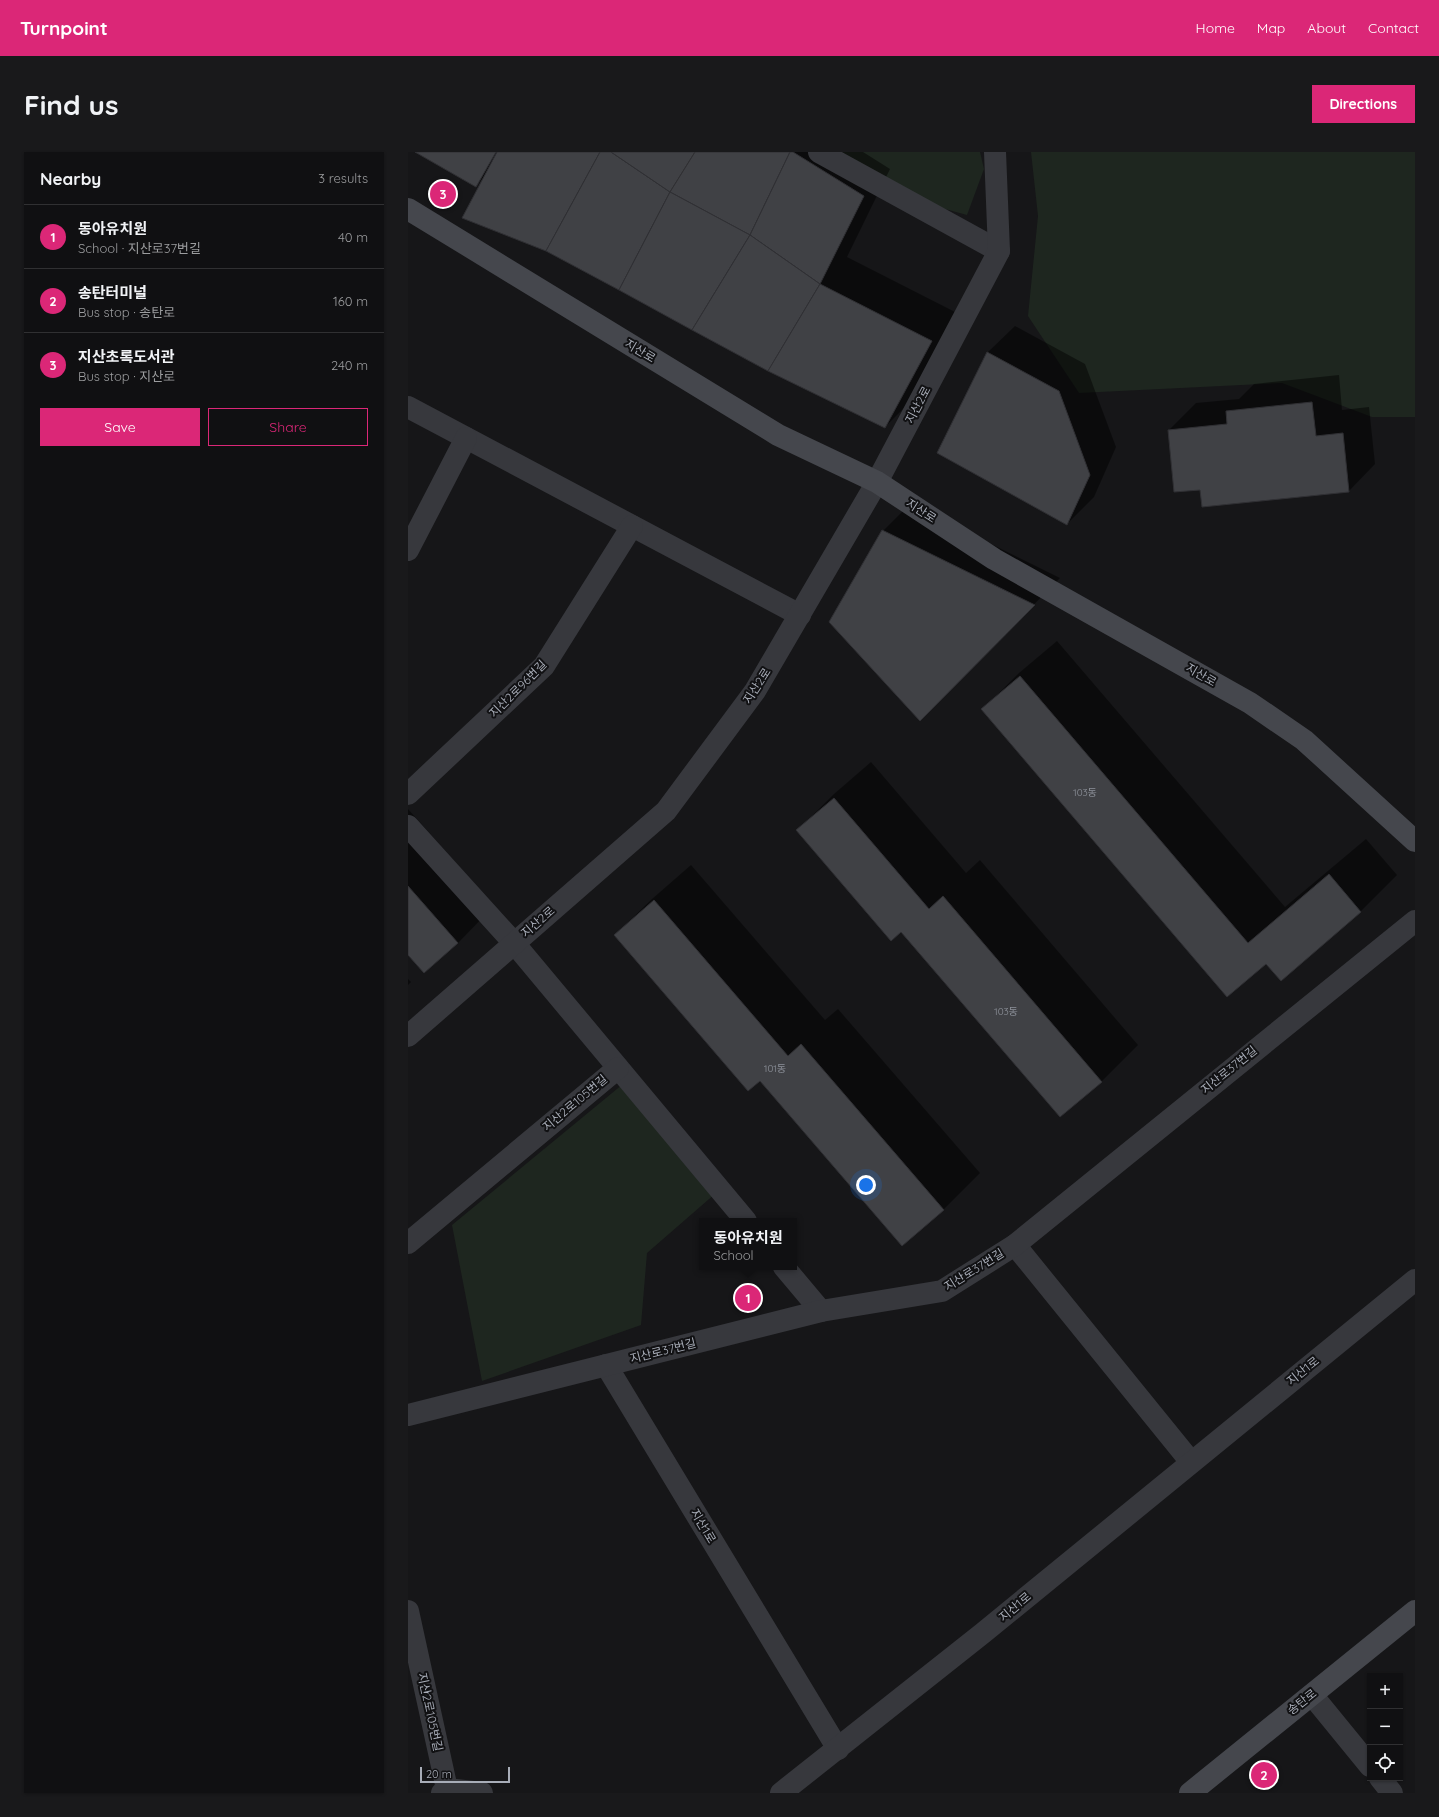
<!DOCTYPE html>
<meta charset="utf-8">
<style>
body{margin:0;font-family:Quicksand,"Noto Sans KR",sans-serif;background:#19191b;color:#f1f3f6}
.controls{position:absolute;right:12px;bottom:12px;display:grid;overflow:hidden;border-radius:0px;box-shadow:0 1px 3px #0004}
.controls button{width:36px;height:36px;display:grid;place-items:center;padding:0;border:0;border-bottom:1px solid #303032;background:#101012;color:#f1f3f6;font:20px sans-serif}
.scale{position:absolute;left:12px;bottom:10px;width:90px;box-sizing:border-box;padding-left:4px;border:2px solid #a8adb8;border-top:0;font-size:11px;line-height:14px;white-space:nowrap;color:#a8adb8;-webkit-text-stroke:3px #111113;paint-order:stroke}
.you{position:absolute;left:458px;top:1033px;width:14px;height:14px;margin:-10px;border:3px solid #fff;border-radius:50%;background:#1a73e8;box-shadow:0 0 0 6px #1a73e833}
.badge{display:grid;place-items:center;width:26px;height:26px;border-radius:50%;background:#db2777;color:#fff;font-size:13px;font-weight:700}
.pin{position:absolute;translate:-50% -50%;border:2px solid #fff;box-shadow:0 1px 4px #0006}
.popup{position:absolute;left:291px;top:1066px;width:98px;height:52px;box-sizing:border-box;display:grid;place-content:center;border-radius:0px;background:#101012;filter:drop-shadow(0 1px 3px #0005);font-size:13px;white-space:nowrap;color:#9c9d9f}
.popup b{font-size:15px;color:#f1f3f6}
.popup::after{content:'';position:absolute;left:50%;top:100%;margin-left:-8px;border:8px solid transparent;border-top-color:#101012}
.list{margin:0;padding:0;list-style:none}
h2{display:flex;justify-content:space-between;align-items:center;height:52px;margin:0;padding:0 16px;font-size:17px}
h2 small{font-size:13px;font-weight:400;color:#9c9d9f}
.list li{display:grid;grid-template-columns:26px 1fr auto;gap:12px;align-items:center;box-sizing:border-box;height:64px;padding:0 16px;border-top:1px solid #303032}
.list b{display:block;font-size:15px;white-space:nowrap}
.list p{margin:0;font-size:13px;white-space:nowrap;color:#9c9d9f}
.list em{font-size:13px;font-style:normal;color:#9c9d9f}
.actions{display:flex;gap:8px;padding:12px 16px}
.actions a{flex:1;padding:9px 0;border:1px solid #db2777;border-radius:0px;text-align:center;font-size:14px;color:#db2777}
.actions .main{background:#db2777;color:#fff}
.icon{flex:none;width:22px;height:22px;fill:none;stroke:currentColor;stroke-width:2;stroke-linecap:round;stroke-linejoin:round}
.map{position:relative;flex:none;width:1007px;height:1641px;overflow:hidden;border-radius:0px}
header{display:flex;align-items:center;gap:24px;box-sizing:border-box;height:56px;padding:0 20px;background:#db2777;color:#fff}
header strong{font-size:19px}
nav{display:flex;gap:22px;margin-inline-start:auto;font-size:14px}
.intro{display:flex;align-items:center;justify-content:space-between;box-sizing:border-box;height:96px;padding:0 24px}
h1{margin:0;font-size:28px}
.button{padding:10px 18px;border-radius:0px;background:#db2777;color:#fff;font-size:14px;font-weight:700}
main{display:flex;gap:24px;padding:0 24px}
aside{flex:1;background:#101012;border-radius:0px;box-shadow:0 1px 3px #0004}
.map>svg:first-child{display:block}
.green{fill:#1e261f}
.shadow{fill:#0007}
.building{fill:#404145;stroke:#303034}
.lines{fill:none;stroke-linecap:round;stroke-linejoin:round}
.minor{stroke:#37383d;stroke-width:22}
.secondary{stroke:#45474d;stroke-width:22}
.labels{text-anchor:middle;stroke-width:4;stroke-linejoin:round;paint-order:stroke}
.number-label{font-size:10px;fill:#8e929b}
.street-label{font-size:12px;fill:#a8adb8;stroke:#111113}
</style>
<header>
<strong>Turnpoint</strong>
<nav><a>Home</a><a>Map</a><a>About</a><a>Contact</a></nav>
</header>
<div class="intro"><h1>Find us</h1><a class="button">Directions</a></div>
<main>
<aside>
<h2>Nearby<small>3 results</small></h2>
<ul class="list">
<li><span class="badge">1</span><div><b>동아유치원</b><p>School · 지산로37번길</p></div><em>40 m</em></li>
<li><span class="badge">2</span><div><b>송탄터미널</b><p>Bus stop · 송탄로</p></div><em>160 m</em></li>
<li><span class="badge">3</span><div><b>지산초록도서관</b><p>Bus stop · 지산로</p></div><em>240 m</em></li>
</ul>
<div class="actions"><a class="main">Save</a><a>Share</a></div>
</aside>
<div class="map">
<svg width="1007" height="1641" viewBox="0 0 1007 1641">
<rect width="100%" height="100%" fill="#161618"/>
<!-- green -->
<g class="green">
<path d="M429,0H572L576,17L559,63L526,54Z"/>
<path d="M623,0H1007V265H964L874,231L671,241L620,164L630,64Z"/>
<path d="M215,932L308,1041L239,1101L233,1173L74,1229L44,1073Z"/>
</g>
<!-- shadow -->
<g class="shadow">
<path d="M9,0H455L482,17L439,105L551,162L504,248L477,275L75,26L68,34Z"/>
<path d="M607,174L677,212L708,295L686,345L659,372L530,300L580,200Z"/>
<path d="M931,223L934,258L961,255L967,312L941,339L793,337L761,278L788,251L831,247L846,232Z"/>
<path d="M502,352L652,426L539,541L475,379Z"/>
<path d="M649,489L877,755L958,687L989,723L953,759L873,828L858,810L575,557L611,521Z"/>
<path d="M463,610L558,721L572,708L730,893L694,929L653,964L493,779L390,678L426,642Z"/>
<path d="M0,657L86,754L50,791L0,802Z"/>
<path d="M283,713L417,868L430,857L572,1021L535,1058L352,927L207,783L244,747Z"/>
<path d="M0,827L3,830L0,833Z"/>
</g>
<!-- building -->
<g class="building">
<path d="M7,0H88L68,35Z"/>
<path d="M89,0H192L138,99L54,66Z"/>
<path d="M192,0H203L262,40L211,138L138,99Z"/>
<path d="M203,0H287L262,40Z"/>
<path d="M287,0H382L342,83L262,40Z"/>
<path d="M382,0H385L456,44L412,132L342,83Z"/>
<path d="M262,40L342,83L284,178L211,138Z"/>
<path d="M342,83L412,132L360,219L284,178Z"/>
<path d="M412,132L524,189L477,276L360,219Z"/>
<path d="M579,200L651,239L682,323L659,373L529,301Z"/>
<path d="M904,250L908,284L935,281L941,340L794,355L792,338L766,340L760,278L819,272L818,259Z"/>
<path d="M474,378L627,453L512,569L421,470Z"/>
<path d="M612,524L840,791L921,722L953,760L873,829L858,812L819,845L573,557Z"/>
<path d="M426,646L521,757L535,744L694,930L652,965L493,780L483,789L388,678Z"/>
<path d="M0,734L50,791L16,821L0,803Z"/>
<path d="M246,748L380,904L393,892L536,1058L494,1094L352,929L340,939L206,783Z"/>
</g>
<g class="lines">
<!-- minor -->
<g class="minor">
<path d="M411,0L591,99"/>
<path d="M0,255L392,463"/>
<path d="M0,398L58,286"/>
<path d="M0,642L136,514L224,374"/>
<path d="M0,674L106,791L338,1069"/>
<path d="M0,884L258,659L347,539L469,330L591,99L587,0"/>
<path d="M0,1091L210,916"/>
<path d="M607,1093L783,1310"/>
<path d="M376,1115L413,1159"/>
<path d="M198,1213L430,1597"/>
<path d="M0,1263L413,1159L534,1139L607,1093L1007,769"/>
<path d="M0,1459L39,1637"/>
<path d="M904,1543L962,1614"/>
<path d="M972,1626L984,1641"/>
<path d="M34,1641L39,1637L74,1641"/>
<path d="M373,1641L575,1481L1007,1128"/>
</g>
<!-- secondary -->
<g class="secondary">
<path d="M0,57L370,283L469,330L586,407L842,551L896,588L1007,689"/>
<path d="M782,1641L1007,1459"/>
</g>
</g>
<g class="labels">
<!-- number labels -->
<g class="number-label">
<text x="677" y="644">103동</text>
<text x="598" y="863">103동</text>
<text x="367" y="920">101동</text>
</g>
<!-- street labels -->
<g class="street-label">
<text transform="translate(232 199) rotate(31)" y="4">지산로</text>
<text transform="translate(510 253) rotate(-62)" y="4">지산2로</text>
<text transform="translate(513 359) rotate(33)" y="4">지산로</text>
<text transform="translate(793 523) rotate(30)" y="4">지산로</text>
<text transform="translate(349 534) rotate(-57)" y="4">지산2로</text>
<text transform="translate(110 537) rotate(-45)" y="4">지산2로96번길</text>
<text transform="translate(130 770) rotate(-41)" y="4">지산2로</text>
<text transform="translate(821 918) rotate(-39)" y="4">지산로37번길</text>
<text transform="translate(167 951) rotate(-40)" y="4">지산2로105번길</text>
<text transform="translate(566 1118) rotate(-32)" y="4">지산로37번길</text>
<text transform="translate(255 1199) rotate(-14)" y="4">지산로37번길</text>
<text transform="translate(895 1219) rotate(-39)" y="4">지산1로</text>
<text transform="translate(295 1374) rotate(59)" y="4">지산1로</text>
<text transform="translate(607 1455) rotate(-40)" y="4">지산1로</text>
<text transform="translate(894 1550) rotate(-38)" y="4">송탄로</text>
<text transform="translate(22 1560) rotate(78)" y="4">지산2로105번길</text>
</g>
</g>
</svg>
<div class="controls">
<button>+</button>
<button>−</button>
<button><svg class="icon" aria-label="locate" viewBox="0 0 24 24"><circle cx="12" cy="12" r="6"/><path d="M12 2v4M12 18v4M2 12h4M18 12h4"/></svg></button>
</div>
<div class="scale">20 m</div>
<div class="you"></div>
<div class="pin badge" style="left:340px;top:1146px">1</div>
<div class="popup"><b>동아유치원</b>School</div>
<div class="pin badge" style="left:856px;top:1623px">2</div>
<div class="pin badge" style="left:35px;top:42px">3</div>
</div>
</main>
